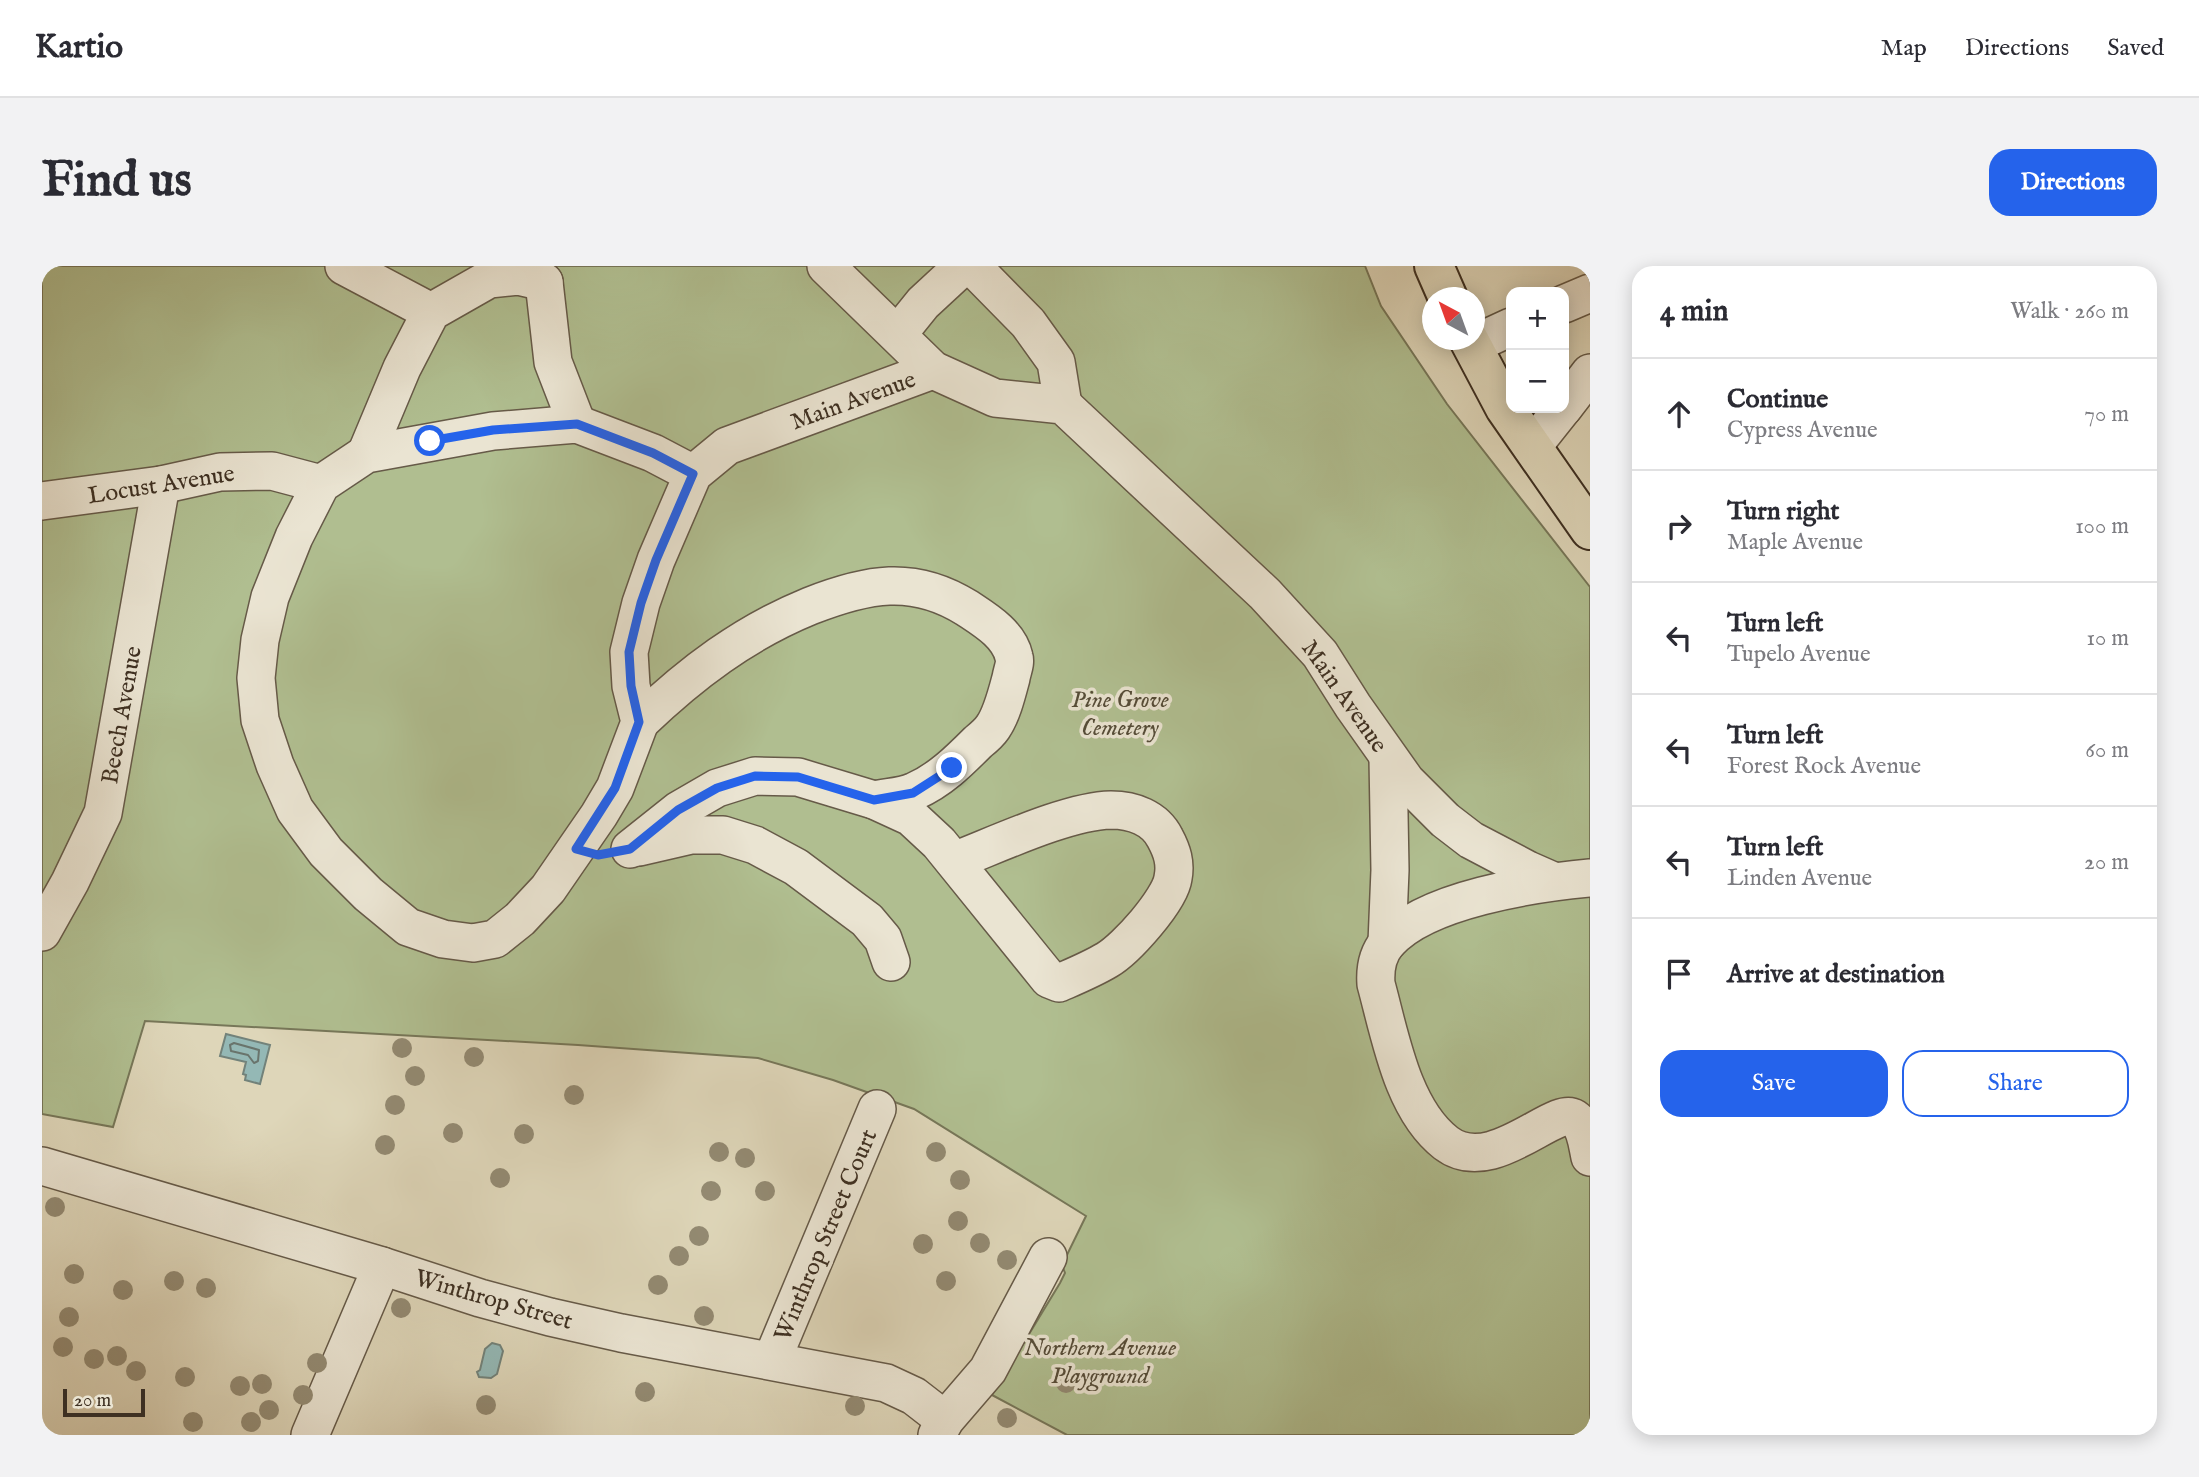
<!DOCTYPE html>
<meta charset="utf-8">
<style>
body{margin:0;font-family:"IM FELL English",serif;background:#f2f2f3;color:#2b2b33}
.controls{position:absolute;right:21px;top:21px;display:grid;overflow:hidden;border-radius:14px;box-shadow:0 4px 18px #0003}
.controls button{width:63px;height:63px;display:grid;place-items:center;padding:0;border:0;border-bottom:2px solid #e1e1e2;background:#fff;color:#2b2b33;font:35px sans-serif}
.compass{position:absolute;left:1380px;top:21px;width:63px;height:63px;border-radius:50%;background:#fff;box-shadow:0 4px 18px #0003;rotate:319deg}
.scale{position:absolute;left:21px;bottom:18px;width:82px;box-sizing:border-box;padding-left:7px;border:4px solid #3e3022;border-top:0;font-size:19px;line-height:24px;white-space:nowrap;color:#3e3022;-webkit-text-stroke:5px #eae4d2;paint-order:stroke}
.stop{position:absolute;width:21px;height:21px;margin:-16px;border:5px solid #2563eb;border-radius:50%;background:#fff}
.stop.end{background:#2563eb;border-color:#fff;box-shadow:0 2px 7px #0008}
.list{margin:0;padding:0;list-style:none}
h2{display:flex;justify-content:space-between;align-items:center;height:91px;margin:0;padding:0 28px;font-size:30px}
h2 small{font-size:23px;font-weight:400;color:#7c7c81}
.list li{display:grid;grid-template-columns:46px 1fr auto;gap:21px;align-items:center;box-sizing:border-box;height:112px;padding:0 28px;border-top:2px solid #e1e1e2}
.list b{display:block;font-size:26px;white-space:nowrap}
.list p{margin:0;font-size:23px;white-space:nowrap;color:#7c7c81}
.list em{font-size:23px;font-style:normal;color:#7c7c81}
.actions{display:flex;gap:14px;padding:21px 28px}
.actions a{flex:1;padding:16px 0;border:2px solid #2563eb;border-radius:21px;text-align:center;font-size:24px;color:#2563eb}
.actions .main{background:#2563eb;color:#fff}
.icon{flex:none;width:38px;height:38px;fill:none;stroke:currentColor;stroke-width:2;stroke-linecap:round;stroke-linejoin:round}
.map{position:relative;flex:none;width:1548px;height:1169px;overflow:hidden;border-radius:21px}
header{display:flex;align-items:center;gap:42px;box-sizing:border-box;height:98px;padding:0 35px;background:#fff;border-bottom:2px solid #e1e1e2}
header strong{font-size:33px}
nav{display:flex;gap:38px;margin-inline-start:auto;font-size:24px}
.intro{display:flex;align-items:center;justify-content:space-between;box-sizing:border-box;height:168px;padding:0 42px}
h1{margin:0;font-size:49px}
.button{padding:18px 32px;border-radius:21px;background:#2563eb;color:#fff;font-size:24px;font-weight:700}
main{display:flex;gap:42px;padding:0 42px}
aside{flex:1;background:#fff;border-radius:21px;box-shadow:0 4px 18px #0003}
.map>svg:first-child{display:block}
.green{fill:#b0be90;stroke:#777759;stroke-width:2}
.water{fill:#94b8b5;stroke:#72827a;stroke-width:2}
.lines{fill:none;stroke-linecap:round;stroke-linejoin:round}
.shore{stroke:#69746c;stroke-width:2}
.minor-casing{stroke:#665a48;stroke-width:40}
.major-casing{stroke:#3e3022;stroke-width:42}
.minor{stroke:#eae4d2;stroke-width:37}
.major{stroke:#ded6b9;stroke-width:38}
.tree{fill:#938a72}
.route{stroke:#2563eb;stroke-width:9}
.labels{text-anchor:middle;stroke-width:7;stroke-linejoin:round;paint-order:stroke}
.street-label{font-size:24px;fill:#3e3022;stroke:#eae4d2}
.park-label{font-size:24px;font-style:italic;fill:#554c38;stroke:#eae4d2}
</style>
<header>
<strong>Kartio</strong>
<nav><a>Map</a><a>Directions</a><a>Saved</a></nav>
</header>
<div class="intro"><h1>Find us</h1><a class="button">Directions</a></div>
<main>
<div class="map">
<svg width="1548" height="1169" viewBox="0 0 1548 1169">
<rect width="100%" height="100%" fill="#ded6b9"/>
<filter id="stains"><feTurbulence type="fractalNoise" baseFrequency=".00286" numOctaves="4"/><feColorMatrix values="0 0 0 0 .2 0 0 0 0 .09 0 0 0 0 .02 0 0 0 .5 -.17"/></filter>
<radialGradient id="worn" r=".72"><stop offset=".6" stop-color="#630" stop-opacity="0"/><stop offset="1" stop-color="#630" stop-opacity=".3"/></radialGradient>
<!-- green -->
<path class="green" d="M0,0H1323L1339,40L1405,138L1548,321V1169H1025L950,1129L1018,1017L1023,1007L1020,999L1044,950L872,843L791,814L716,792L536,779L103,755L71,861L0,848Z"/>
<!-- water -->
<g class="water">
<path d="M184,768L228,779L218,818L203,814L204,809L201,808L204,796L178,790Z"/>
<path d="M450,1077L458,1079L461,1085L455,1108L449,1112L437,1111L435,1106L438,1104L443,1083Z"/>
</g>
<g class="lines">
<!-- shore -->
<path class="shore" d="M192,777L217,784L216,795L212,797L206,789L189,785L188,779Z"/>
<!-- minor casing -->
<g class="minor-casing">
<g id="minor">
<path d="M302,0L389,46"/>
<path d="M784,0L891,104L953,132L1021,139L1223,328L1278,388L1311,440L1364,515L1403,554L1429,574L1486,604L1511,615"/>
<path d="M930,0L986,57L1014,96L1021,139"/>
<path d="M502,16L511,96L535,158"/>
<path d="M1522,38L1548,27"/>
<path d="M856,68L881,37L921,0"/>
<path d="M1430,79L1469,61"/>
<path d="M1522,141L1548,107"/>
<path d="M1490,181L1521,142"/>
<path d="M324,188L360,102L389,46L447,13L476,10L502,16"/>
<path d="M651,208L611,187L535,158L451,165L324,188L279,218L252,271L228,331L218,374L214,412L218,454L233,499L253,544L284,586L326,628L366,661L401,673L431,677L453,673L478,653L506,623L557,549L573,522L598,456L589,420L587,386L599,337L614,294L651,208L685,180L891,104"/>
<path d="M0,235L119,219L178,206L230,205L279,218"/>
<path d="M598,456C649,407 702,367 768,340C824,318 871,308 925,342C943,354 967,368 972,391C974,397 970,405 969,412C965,427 960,448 951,461C947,467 941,472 936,476C917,495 898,514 873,525C861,531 845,531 832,534"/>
<path d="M597,581L649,569H681L713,579L754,601L825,654L841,673L849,696"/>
<path d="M588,583L637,544L675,522L713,510L756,511L832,534L869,551L897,577L1007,713L1017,717C1033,710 1050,703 1065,694C1084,683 1128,634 1131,612C1134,597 1130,585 1123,572C1113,552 1091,544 1069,544C1025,545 954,579 912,595"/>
<path d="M1548,612C1493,617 1383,633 1345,677C1335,689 1333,704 1334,718C1348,769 1360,843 1404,877C1450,912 1512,839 1532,852C1544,860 1545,878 1548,891"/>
<path d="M0,666L28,616L61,547L119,219"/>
<path d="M1345,677L1348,604L1346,492"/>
<path d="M0,900L340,1000L438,1032L508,1051L579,1067L844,1117L872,1130L903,1154"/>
<path d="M730,1094L835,843"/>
<path d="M268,1169L340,1000"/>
<path d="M895,1169L903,1154L946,1104L1006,991"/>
</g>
</g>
<!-- major casing -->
<g class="major-casing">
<g id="major">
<path d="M1392,0L1406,32"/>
<path d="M1427,74L1463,142L1548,264"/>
</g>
</g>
<!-- minor -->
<use href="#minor" class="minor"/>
<!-- major -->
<use href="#major" class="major"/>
</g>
<!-- trees -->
<g class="tree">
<circle cx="360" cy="782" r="10"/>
<circle cx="432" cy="791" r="10"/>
<circle cx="373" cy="810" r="10"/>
<circle cx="532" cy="829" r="10"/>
<circle cx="353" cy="839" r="10"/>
<circle cx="411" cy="867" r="10"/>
<circle cx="482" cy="868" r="10"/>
<circle cx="343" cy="879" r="10"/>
<circle cx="677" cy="886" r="10"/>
<circle cx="894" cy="886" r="10"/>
<circle cx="703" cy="892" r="10"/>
<circle cx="458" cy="912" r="10"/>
<circle cx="918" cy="914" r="10"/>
<circle cx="669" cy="925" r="10"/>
<circle cx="723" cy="925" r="10"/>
<circle cx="13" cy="941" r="10"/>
<circle cx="916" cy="955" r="10"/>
<circle cx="657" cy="970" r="10"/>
<circle cx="938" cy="977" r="10"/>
<circle cx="881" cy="978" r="10"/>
<circle cx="637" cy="990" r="10"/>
<circle cx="965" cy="994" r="10"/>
<circle cx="32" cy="1008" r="10"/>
<circle cx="132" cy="1015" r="10"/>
<circle cx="904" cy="1015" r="10"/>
<circle cx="616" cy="1019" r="10"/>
<circle cx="164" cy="1022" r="10"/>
<circle cx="81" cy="1024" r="10"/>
<circle cx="359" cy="1042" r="10"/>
<circle cx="662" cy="1050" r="10"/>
<circle cx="27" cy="1051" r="10"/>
<circle cx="21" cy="1081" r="10"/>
<circle cx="75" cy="1090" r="10"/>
<circle cx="52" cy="1093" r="10"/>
<circle cx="275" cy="1097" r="10"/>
<circle cx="94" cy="1105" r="10"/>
<circle cx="143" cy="1111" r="10"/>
<circle cx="1024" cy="1117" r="10"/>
<circle cx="220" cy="1118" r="10"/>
<circle cx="198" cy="1120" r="10"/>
<circle cx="603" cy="1126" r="10"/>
<circle cx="261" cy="1129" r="10"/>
<circle cx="444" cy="1139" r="10"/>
<circle cx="813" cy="1140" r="10"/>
<circle cx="227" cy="1144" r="10"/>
<circle cx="965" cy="1152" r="10"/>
<circle cx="151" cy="1156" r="10"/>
<circle cx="209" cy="1156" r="10"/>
</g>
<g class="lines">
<!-- route -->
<path class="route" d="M388,175L451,164L535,158L611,187L651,208L614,294L599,337L587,386L589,420L597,456L573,522L534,583L556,589L588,583L636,544L675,522L713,510L756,511L832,534L871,527L910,502"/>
</g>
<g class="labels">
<!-- street labels -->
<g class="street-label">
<text transform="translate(811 134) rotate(-20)" y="8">Main Avenue</text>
<text transform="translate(119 218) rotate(-9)" y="8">Locust Avenue</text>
<text transform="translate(1303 430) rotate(55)" y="8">Main Avenue</text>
<text transform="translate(79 449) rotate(-80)" y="8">Beech Avenue</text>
<text transform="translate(783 969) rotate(-67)" y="8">Winthrop Street Court</text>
<text transform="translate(452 1033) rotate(16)" y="8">Winthrop Street</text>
</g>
<!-- park labels -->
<g class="park-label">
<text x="1078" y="441">Pine Grove<tspan x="1078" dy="28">Cemetery</tspan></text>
<text x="1058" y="1089">Northern Avenue<tspan x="1058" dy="28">Playground</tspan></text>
</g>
</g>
<rect width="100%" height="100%" filter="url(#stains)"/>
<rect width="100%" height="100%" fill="url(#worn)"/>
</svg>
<div class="controls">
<button>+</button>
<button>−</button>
</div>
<svg class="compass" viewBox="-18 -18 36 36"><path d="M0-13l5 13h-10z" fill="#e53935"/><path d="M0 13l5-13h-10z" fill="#7c7c81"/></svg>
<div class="scale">20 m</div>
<div class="stop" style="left:388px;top:175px"></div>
<div class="stop end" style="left:910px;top:502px"></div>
</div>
<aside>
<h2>4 min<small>Walk · 260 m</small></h2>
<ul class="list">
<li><svg class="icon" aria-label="ahead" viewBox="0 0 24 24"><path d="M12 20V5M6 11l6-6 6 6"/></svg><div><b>Continue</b><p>Cypress Avenue</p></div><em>70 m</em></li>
<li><svg class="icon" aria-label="right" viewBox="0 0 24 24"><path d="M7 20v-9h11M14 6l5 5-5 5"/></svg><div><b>Turn right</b><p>Maple Avenue</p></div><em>100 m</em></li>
<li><svg class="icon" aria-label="left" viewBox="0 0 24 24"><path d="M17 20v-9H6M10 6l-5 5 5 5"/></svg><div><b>Turn left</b><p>Tupelo Avenue</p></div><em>10 m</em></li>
<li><svg class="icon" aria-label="left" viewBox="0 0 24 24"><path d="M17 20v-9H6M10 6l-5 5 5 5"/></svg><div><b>Turn left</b><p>Forest Rock Avenue</p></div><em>60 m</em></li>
<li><svg class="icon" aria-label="left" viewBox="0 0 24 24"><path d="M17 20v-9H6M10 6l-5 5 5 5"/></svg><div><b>Turn left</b><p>Linden Avenue</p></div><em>20 m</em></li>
<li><svg class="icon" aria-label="arrive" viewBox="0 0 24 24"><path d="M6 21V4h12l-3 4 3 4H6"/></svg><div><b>Arrive at destination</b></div></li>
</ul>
<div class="actions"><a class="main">Save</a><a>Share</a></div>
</aside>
</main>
